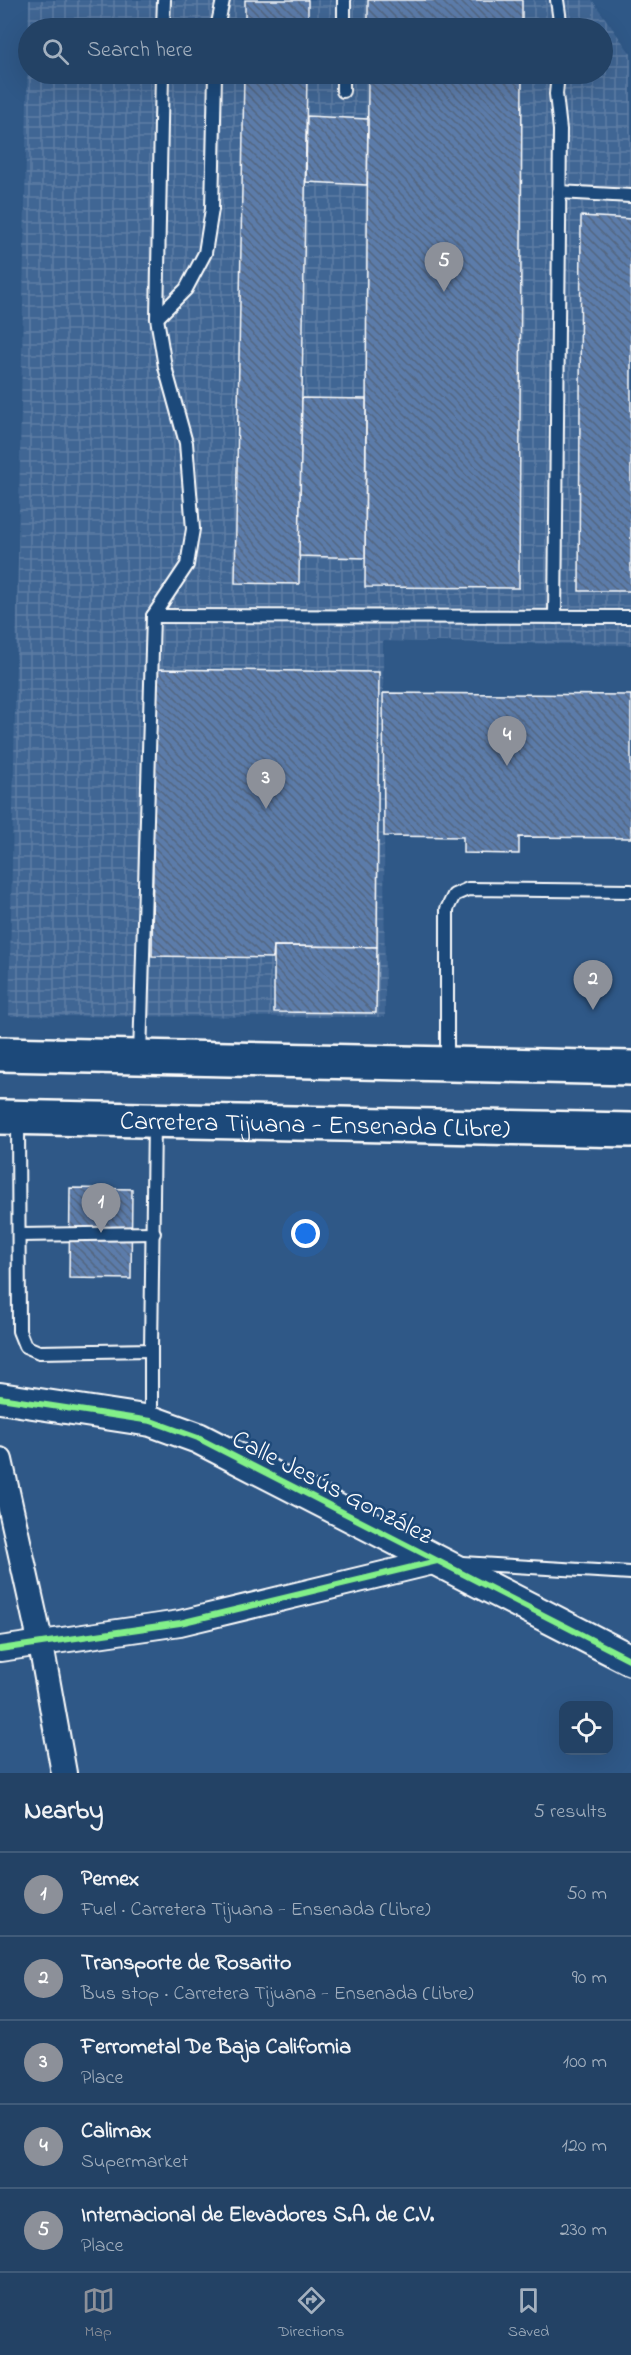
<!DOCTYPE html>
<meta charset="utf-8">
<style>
body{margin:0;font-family:"Indie Flower",sans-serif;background:#2f4d6e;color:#f1f3f6}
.controls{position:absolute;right:18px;bottom:18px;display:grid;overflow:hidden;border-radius:12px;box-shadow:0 6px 24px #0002}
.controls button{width:54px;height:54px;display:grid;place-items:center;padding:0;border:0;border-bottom:2px solid #405b79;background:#234265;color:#f1f3f6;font:30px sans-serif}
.you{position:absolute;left:306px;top:1234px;width:21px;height:21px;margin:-15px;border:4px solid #fff;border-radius:50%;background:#1a73e8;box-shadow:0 0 0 9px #1a73e833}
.badge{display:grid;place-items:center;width:39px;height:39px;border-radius:50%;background:#8c9099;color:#fff;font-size:20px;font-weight:700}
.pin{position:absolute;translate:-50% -50px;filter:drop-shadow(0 2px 3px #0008)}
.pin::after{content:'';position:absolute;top:32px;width:21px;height:18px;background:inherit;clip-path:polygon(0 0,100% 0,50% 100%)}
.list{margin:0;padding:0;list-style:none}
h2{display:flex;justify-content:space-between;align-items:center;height:78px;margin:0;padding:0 24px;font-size:26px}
h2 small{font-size:20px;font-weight:400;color:#a3b0bf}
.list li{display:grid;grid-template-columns:39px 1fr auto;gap:18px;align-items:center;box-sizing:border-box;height:84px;padding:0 24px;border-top:2px solid #405b79}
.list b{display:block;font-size:22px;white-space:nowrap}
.list p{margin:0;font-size:20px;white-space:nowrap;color:#a3b0bf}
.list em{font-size:20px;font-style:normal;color:#a3b0bf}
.icon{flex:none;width:33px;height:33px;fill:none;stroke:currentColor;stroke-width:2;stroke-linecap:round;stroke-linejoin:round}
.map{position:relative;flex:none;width:631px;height:1773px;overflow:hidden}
.search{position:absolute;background:#234265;box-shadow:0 6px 24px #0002;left:18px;right:18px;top:18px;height:66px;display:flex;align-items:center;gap:15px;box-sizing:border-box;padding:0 21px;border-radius:33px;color:#a3b0bf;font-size:22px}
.sheet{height:498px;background:#234265}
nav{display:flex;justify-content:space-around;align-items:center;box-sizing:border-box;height:84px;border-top:2px solid #405b79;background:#234265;font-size:16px;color:#a3b0bf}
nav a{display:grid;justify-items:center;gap:3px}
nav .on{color:#8c9099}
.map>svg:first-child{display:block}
.industrial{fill:url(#industrial-grid);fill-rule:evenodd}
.building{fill:url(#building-back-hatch);stroke:#fff;stroke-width:1.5}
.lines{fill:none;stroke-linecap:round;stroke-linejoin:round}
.service-casing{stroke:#fff;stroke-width:16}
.minor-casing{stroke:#fff;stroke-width:28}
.tertiary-casing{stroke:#fff;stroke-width:34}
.trunk-casing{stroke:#fff;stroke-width:38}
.service{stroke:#1f4a7a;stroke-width:12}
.minor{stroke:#1f4a7a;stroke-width:24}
.tertiary{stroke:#1f4a7a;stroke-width:30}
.trunk{stroke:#1f4a7a;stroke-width:33}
.cycleway-casing{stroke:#1f4a7a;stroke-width:10}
.cycleway{stroke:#82f089;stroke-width:6}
.labels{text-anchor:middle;stroke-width:5;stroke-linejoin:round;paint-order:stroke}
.street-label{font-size:26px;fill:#fff;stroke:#1f4a7a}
</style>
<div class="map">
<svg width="631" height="1773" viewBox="0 0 631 1773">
<defs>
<pattern id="industrial-grid" width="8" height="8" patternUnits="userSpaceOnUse" patternTransform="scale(1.5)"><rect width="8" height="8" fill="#406694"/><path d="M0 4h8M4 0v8" fill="none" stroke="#5d7da4"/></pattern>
<pattern id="building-back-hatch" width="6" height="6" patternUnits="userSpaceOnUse" patternTransform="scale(1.5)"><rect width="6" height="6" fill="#5b7caa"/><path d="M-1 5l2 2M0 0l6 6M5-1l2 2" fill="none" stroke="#546680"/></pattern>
</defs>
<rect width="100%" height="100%" fill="#2f5887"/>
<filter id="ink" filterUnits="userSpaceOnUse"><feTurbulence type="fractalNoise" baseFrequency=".0167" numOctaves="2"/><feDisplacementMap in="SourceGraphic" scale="12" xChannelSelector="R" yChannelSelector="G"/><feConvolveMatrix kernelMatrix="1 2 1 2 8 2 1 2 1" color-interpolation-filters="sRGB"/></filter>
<g filter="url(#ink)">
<!-- industrial -->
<path class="industrial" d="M29,0H592L631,54V645L383,641L385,1017L9,1016ZM28,28H602V74H28Z"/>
<!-- building -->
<g class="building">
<rect x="245" y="0" width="63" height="28"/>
<rect x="368" y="0" width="154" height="28"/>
<path d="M244,74H307L299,584L235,583Z"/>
<path d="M368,74H522L519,588L365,587Z"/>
<path d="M307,116L368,119L367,185L306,182Z"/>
<path d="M581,216L631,219V591H579Z"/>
<path d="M302,398L366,399L365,558L299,556Z"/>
<path d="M155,669L379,672L377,947L274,946L273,958L152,956Z"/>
<path d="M383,693L631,695V838L519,837V854L463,853V837L384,836Z"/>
<path d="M274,946L377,947L376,1013L274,1012Z"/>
<path d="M70,1188L132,1189L131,1279L69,1278Z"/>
</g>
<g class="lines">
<!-- service casing -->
<g class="service-casing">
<g id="service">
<path d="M557,0L561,28"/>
<path d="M163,28L164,0"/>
<path d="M217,28L223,0"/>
<path d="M344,28V0"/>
<path d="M343,91V74"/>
<path d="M559,192L631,196"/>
<path d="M157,318L186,289L205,253L212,209L215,74"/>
<path d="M153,616L631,617"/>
<path d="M555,617L560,130L556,94L558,74"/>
<path d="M140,1056L153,616L187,565L193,529L186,443L165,367L157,318L162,74"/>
<path d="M447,1064V909L454,895L468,889L631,891"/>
<path d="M18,1118L19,1331L25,1346L39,1352L151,1350L154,1122"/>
<path d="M19,1235L154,1233"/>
<path d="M151,1420V1350"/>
<path d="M462,1563L631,1573"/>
</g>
</g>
<!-- minor casing -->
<g class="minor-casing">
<g id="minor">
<path d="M0,1460L41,1645L64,1773"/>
<path d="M0,1649L180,1623L437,1561"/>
</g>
</g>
<!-- tertiary casing -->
<g class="tertiary-casing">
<path id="tertiary" d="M0,1398L151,1421L198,1438L631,1660"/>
</g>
<!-- trunk casing -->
<g class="trunk-casing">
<g id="trunk">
<path d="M0,1054L631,1068"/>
<path id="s1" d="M0,1117L631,1130"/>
</g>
</g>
<!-- service -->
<use href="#service" class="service"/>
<!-- minor -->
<use href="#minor" class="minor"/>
<!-- tertiary -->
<use href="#tertiary" class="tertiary"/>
<!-- trunk -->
<use href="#trunk" class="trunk"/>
<!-- cycleway casing -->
<g class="cycleway-casing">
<g id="cycleway">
<path d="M0,1398L151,1421L198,1438L631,1660"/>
<path d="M0,1649L180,1623L437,1561"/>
</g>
</g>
<!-- cycleway -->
<use href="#cycleway" class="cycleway"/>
</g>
</g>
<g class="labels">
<!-- street labels -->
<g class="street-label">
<text dy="9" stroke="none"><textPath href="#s1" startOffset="315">Carretera Tijuana - Ensenada (Libre)</textPath></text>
<text transform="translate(333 1486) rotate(27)" y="9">Calle Jesús González</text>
</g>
</g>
</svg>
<div class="controls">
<button><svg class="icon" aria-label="locate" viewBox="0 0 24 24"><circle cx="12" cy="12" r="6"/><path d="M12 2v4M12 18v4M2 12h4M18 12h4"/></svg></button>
</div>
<div class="you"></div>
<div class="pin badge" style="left:101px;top:1233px">1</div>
<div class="pin badge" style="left:593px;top:1010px">2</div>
<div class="pin badge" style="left:266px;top:809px">3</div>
<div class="pin badge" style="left:507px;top:766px">4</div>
<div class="pin badge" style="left:444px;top:292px">5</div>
<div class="search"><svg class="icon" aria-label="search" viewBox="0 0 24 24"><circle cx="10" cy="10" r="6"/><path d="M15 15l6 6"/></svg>Search here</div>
</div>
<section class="sheet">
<h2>Nearby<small>5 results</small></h2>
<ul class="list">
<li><span class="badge">1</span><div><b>Pemex</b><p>Fuel · Carretera Tijuana - Ensenada (Libre)</p></div><em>50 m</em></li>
<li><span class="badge">2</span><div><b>Transporte de Rosarito</b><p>Bus stop · Carretera Tijuana - Ensenada (Libre)</p></div><em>90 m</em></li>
<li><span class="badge">3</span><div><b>Ferrometal De Baja California</b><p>Place</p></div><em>100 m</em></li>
<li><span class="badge">4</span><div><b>Calimax</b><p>Supermarket</p></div><em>120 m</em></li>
<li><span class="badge">5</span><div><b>Internacional de Elevadores S.A. de C.V.</b><p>Place</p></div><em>230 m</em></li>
</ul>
</section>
<nav>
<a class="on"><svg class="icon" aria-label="map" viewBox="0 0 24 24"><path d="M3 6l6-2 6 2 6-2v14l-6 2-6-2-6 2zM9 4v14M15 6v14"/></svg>Map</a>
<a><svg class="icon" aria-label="directions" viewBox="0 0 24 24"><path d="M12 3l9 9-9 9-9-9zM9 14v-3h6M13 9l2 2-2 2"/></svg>Directions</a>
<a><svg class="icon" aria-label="saved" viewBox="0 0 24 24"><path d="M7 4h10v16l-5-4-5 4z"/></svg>Saved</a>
</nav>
